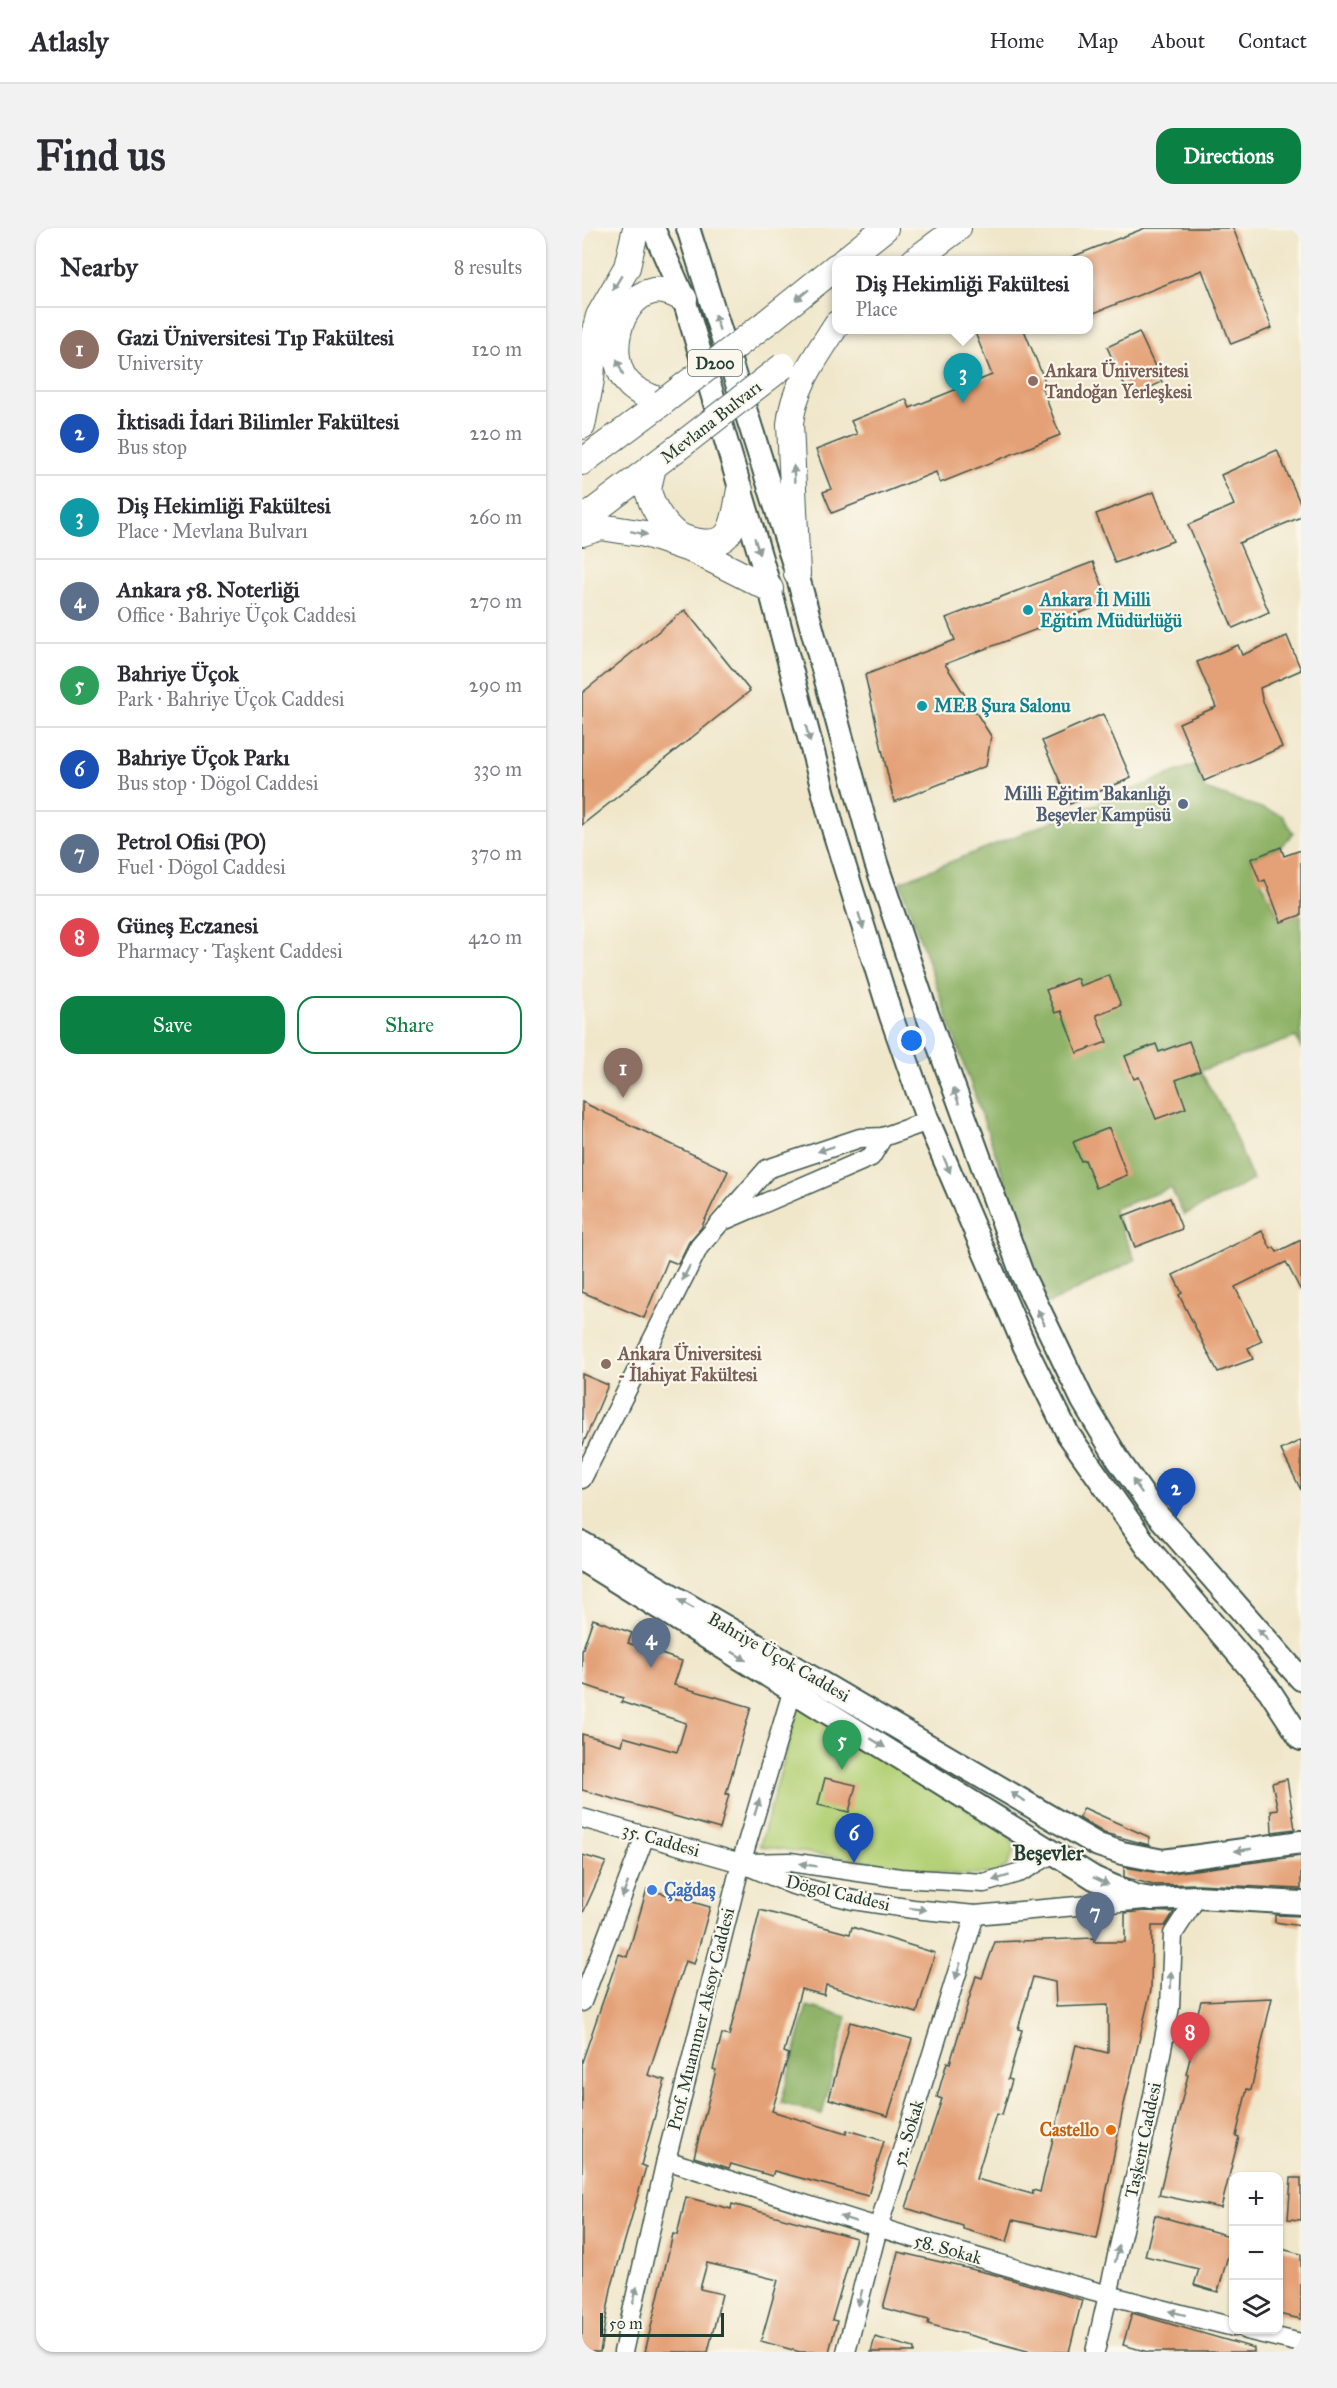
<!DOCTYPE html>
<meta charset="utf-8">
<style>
body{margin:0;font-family:"IM FELL Great Primer",serif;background:#f2f2f3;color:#2b2b33}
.controls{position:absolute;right:18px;bottom:18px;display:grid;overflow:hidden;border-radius:12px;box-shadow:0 2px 4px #0004}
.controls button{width:54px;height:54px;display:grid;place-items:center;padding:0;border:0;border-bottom:2px solid #e1e1e2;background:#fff;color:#2b2b33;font:30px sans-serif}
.scale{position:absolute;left:18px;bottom:15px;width:124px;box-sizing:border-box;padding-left:6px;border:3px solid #1f3d34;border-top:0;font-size:16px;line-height:21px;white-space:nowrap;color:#1f3d34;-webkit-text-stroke:4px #fbf7ec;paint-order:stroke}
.you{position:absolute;left:330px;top:813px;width:21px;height:21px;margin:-15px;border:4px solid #fff;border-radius:50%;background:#1a73e8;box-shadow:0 0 0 9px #1a73e833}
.badge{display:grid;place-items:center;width:39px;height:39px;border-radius:50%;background:#0b8043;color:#fff;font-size:20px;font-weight:700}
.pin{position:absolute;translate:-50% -50px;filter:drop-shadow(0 2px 3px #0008)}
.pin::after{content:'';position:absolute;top:32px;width:21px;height:18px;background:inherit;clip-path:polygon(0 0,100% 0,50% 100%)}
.popup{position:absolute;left:250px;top:28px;width:261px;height:78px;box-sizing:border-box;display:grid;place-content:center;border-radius:12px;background:#fff;filter:drop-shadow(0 2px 4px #0005);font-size:20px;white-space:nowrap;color:#7c7c81}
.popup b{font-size:22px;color:#2b2b33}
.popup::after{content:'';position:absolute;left:50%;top:100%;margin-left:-12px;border:12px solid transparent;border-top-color:#fff}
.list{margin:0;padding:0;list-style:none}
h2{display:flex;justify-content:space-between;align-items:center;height:78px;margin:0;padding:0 24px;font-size:26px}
h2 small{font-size:20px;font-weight:400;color:#7c7c81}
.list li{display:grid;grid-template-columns:39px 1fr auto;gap:18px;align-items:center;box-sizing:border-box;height:84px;padding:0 24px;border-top:2px solid #e1e1e2}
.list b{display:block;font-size:22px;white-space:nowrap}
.list p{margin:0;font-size:20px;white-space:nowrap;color:#7c7c81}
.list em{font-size:20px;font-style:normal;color:#7c7c81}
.actions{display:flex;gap:12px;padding:18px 24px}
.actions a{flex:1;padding:14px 0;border:2px solid #0b8043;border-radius:18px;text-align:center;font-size:21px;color:#0b8043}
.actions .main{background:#0b8043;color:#fff}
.icon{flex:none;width:33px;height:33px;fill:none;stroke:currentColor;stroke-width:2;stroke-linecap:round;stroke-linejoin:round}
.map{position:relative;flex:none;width:719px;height:2124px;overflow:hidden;border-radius:18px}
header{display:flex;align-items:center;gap:36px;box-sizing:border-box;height:84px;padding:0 30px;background:#fff;border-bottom:2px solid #e1e1e2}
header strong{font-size:28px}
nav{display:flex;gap:33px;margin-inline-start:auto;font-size:21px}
.intro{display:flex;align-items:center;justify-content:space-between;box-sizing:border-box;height:144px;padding:0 36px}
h1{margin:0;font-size:42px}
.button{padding:15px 27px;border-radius:18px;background:#0b8043;color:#fff;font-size:21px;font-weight:700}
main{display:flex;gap:36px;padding:0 36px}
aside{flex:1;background:#fff;border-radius:18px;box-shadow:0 2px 4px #0004}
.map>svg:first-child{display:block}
.green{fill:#b4d177;stroke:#6a8756;stroke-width:1.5}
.forest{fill:#8fb368;stroke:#57784e;stroke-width:1.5}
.building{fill:#e4a076;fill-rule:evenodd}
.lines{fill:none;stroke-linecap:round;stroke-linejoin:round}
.minor-casing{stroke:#3e564b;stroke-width:21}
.major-casing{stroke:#3e564b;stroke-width:26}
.highway-casing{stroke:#3e564b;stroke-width:28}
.minor{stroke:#fff;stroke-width:18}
.major{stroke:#fff;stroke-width:22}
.highway{stroke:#fff;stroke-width:26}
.highway-bridge-casing{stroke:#3e564b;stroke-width:28;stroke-linecap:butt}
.highway-bridge{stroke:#fff;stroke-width:26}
.oneway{fill:#8f9e9a}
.education-dot{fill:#8d6e63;stroke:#fbf7ec;stroke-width:2}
.culture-dot{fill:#0f9aa8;stroke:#fbf7ec;stroke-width:2}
.service-dot{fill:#5c6f8a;stroke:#fbf7ec;stroke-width:2}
.shop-dot{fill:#3f7fe0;stroke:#fbf7ec;stroke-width:2}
.food-dot{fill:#e8710a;stroke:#fbf7ec;stroke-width:2}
.labels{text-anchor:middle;stroke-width:4.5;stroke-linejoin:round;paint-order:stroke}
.shield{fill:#fbf7ec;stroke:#61756b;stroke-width:1.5}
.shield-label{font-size:16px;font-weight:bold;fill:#1f3d34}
.education-label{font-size:18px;font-weight:bold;fill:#785e54;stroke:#fbf7ec;text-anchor:start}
.street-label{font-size:18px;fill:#1f3d34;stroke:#fbf7ec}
.culture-label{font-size:18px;font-weight:bold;fill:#0d838f;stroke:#fbf7ec;text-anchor:start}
.service-label{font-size:18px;font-weight:bold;fill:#4e5e75;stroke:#fbf7ec;text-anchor:end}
.shop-label{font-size:18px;font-weight:bold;fill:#366cbe;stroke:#fbf7ec;text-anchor:start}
.food-label{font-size:18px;font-weight:bold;fill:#c56008;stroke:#fbf7ec;text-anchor:end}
.quarter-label{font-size:21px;font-weight:bold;fill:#1f3d34;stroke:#fbf7ec}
</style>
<header>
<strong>Atlasly</strong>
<nav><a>Home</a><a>Map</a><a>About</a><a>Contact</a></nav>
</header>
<div class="intro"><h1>Find us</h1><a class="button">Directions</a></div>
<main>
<aside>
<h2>Nearby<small>8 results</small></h2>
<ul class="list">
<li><span class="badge" style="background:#8d6e63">1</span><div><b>Gazi Üniversitesi Tıp Fakültesi</b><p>University</p></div><em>120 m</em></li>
<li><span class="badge" style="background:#1a4fb4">2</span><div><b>İktisadi İdari Bilimler Fakültesi</b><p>Bus stop</p></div><em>220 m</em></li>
<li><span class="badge" style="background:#0f9aa8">3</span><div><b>Diş Hekimliği Fakültesi</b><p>Place · Mevlana Bulvarı</p></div><em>260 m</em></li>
<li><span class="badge" style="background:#5c6f8a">4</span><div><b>Ankara 58. Noterliği</b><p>Office · Bahriye Üçok Caddesi</p></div><em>270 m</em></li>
<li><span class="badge" style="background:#2e9e5b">5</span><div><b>Bahriye Üçok</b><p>Park · Bahriye Üçok Caddesi</p></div><em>290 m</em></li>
<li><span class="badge" style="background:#1a4fb4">6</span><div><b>Bahriye Üçok Parkı</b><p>Bus stop · Dögol Caddesi</p></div><em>330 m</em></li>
<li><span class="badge" style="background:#5c6f8a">7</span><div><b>Petrol Ofisi (PO)</b><p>Fuel · Dögol Caddesi</p></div><em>370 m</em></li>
<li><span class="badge" style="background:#e0444e">8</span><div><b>Güneş Eczanesi</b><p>Pharmacy · Taşkent Caddesi</p></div><em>420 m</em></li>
</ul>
<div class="actions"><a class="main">Save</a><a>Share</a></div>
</aside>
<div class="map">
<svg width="719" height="2124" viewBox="0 0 719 2124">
<rect width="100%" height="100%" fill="#fbf7ec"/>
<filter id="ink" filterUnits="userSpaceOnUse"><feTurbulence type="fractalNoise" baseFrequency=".0167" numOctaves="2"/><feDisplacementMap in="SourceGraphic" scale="12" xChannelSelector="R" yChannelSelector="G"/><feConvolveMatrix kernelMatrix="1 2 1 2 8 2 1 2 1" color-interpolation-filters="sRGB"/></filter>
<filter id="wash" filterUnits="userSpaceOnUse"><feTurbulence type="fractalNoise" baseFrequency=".008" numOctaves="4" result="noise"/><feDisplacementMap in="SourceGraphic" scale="24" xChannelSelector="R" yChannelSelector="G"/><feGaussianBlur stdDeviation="1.35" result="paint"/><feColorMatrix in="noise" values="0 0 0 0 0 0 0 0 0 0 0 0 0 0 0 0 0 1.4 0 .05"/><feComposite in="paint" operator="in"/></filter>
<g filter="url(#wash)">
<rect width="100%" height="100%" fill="#f0e7cb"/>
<!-- green -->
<path class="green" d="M217,1478L425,1605L433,1621L425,1638L413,1645L379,1647L178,1618Z"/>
<!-- forest -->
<g class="forest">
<path d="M614,536L623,561L700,587L711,605L699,619L669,631L699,694L719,687V821L714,809L618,843L644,887L671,952L602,987L589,960L531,981L553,1032L466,1076L318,654Z"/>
<path d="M225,1778L265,1789L240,1886L199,1875Z"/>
</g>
<g id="blocks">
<!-- building -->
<g class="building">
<path d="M563,0H651L690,100L649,116L620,42L507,87V33L482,32Z"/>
<path d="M392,102H442L465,158L460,160L478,207L358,255L354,244L250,285L241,264L249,261L234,222L275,206L269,193L324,171L328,180L410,147Z"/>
<path d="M557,104L580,154L548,169L525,119Z"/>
<path d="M695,222L719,277V289L657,315L687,384L651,400L606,297L652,277L639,247Z"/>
<path d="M572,264L591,313L533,335L514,286Z"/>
<path d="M511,334L527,374L363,436L409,508L404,538L312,574L283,447L373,412L364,390Z"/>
<path d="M103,382L168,463L0,597V465Z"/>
<path d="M705,408L719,442L678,460L680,471L700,519L622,553L597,495L634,479L615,434L656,417L660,427Z"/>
<path d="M521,486L549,550L488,576L460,513Z"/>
<path d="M699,619L702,628L719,622V687L699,694L683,652L678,654L669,631Z"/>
<path d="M527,747L539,777L514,787L525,814L495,825L479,783L473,785L464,762L495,750L498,758Z"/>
<path d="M607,813L618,843L594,852L604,880L574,891L557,849L552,851L543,828L574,816L577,824Z"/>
<path d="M0,874L146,943L119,1000L107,1014L96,1036L86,1032L62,1090L0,1064Z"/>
<path d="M527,900L545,947L514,960L503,932L499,933L491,914Z"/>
<path d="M588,970L600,1001L553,1019L541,988Z"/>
<path d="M680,1003L689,1021L692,1019L695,1024L719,1012V1063L704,1034L653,1059L680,1113L666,1120L671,1131L636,1144L597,1067L600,1065L591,1047Z"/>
<path d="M0,1146L26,1157L0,1219Z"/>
<path d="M719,1212V1262L699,1222Z"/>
<path d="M11,1391L50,1405L46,1415L100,1433L92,1457L169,1479L144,1566H147L138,1601L0,1562V1506L40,1517L42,1509L95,1524L104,1495L39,1474L41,1470L0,1456V1423Z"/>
<path d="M243,1550L274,1557L267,1584L236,1577Z"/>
<path d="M705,1551L713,1601L690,1604L689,1583L696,1582L690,1555Z"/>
<path d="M502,1580L567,1609V1617L522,1605L497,1590Z"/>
<path d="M0,1627L24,1634L0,1687Z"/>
<path d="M719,1628V1661L616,1656L571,1657L542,1649V1639L582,1646Z"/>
<path d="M65,1661L128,1679L112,1736L103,1733L66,1847L83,1852L59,1937L64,1939L29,2061L18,2124H0V1834L37,1726L45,1729Z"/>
<path d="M178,1682L268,1706L270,1699L353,1725L335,1785L244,1757L242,1767L219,1761L202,1824L207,1826L190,1883L264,1906L265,1902L302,1913L286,1968L192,1943L190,1948L149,1936L147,1940L112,1929L134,1842L131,1841L140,1806L147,1808Z"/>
<path d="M562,1683L592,1684L583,1698H570L569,1762L541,1881L515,2011L431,1992L425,2014L381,2001V1998L324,1980L360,1871L355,1869L365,1834L368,1835L394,1748L400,1750L413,1714L512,1710V1714H543V1685ZM451,1749L473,1754L474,1779L526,1777V1825L494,1817L458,1964L451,1962L450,1966L394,1951L414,1886L420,1887L430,1852L426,1851L440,1802L436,1801Z"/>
<path d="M693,1687L719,1688V1698L693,1694Z"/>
<path d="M690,1770L669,1862L665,1861L654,1908L657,1909L639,1980L577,1967L606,1847L604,1846L614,1806H610L619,1773Z"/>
<path d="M268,1794L330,1811L306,1888L247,1871Z"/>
<path d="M709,1950H719V1992L706,1991Z"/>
<path d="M104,1969L149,1981L150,1976L274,2010L250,2092L255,2093L247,2124H218L179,2113L196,2052L125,2035L118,2061L140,2066L126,2124H63L91,2006L95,2007Z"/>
<path d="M573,1987L651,2009L636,2064L612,2057L617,2041L563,2028Z"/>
<path d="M696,2020L719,2026V2091L696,2086Z"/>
<path d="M316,2024L410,2046L500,2072L487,2124H449L346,2096L347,2092L301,2080Z"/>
<path d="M550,2085L672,2120V2124H566L541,2117Z"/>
<path d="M293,2109L332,2120V2124H289Z"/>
</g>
</g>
</g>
<g filter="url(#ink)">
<use href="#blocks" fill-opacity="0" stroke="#3e564b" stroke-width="1.5"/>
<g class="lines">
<!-- minor casing -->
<g class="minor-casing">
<g id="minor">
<path d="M141,993L289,929L301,909"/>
<path d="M0,1251L117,1019L185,941L278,910L301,909L346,893"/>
<path d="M0,1590L159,1635L211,1657L271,1672L331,1681L393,1687L563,1672"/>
<path d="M166,1635L208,1634L318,1650L402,1655L439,1644L472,1625"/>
<path d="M0,1774L63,1608"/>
<path d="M84,1932C272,1992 459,2053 652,2099"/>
<path d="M664,2102L719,2115"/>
<path d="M41,2124L84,1932L159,1635L211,1461"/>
<path d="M264,2124L296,2000L393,1687"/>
<path d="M513,2124L568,1883L588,1779L591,1706L615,1669"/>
</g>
</g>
<!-- major casing -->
<g class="major-casing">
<g id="major">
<path d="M71,0L102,71L188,361L252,604L309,788L346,893L443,1119L486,1206L566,1320L687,1462L719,1511"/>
<path d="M106,0L215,346L294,635L344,783L440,1046L501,1173L537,1233L573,1284L719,1451"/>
<path d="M0,1315L516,1617L540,1625L581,1633L719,1614"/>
<path d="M0,1332L512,1650L553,1668L570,1671L615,1669L719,1675"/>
</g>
</g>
<!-- highway casing -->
<g class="highway-casing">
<g id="highway">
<path d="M262,33L303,0"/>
<path d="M332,33L376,0"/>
<path d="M184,95L255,38"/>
<path d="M0,198L9,152L12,107L17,88L45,39L54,0"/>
<path d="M0,234L81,174C70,170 56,165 48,157C22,133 35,70 71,63C82,61 92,66 102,71"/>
<path d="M71,238C70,246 65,258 67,266C71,280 79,292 89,302C101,313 133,321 145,307C154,296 155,275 158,262"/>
<path d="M0,292L102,215"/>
<path d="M0,305L19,299L63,306L113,323L188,361"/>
<path d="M215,346L208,196C212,157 234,129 255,96"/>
</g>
</g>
<!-- minor -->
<use href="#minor" class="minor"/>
<!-- major -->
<use href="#major" class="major"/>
<!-- highway -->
<use href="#highway" class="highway"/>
<!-- highway-bridge casing -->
<g class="highway-bridge-casing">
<g id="highway-bridge">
<path d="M81,174L184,95"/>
<path d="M102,215L201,138"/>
</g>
</g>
<!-- highway-bridge -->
<use href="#highway-bridge" class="highway-bridge"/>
</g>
<!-- one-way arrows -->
<defs><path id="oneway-solid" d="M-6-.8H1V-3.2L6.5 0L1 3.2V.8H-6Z" transform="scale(1.5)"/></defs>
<g class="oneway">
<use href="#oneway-solid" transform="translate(35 55) rotate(121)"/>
<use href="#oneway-solid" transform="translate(220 67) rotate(141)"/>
<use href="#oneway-solid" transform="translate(135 94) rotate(-107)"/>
<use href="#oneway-solid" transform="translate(38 139) rotate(-112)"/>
<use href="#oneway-solid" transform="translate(212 246) rotate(-93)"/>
<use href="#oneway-solid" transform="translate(57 305) rotate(12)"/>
<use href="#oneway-solid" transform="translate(175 318) rotate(73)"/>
<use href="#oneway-solid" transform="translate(226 506) rotate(75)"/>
<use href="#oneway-solid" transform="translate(279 693) rotate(73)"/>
<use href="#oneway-solid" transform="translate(374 868) rotate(-110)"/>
<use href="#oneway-solid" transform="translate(244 921) rotate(162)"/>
<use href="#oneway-solid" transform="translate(365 937) rotate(67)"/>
<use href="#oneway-solid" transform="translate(104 1045) rotate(117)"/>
<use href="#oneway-solid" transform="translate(459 1089) rotate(-115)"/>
<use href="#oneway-solid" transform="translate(555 1258) rotate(-125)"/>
<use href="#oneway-solid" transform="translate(104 1376) rotate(-150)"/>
<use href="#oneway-solid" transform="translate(681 1407) rotate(-131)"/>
<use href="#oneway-solid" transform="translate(157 1428) rotate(32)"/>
<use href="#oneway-solid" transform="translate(296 1515) rotate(32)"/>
<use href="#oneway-solid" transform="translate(436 1569) rotate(-150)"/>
<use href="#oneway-solid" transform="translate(175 1579) rotate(-73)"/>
<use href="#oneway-solid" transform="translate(661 1622) rotate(172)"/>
<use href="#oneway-solid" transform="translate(226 1637) rotate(-171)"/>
<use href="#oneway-solid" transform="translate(419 1650) rotate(163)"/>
<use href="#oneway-solid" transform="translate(519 1653) rotate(26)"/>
<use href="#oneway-solid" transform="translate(43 1662) rotate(110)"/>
<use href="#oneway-solid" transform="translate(336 1681) rotate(6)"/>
<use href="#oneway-solid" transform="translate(376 1743) rotate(107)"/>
<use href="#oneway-solid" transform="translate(589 1752) rotate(-88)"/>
<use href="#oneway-solid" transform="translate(266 1991) rotate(-162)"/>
<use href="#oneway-solid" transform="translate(535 2026) rotate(-77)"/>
<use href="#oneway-solid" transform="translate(53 2067) rotate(-77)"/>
<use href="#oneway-solid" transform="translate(278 2070) rotate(105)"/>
<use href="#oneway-solid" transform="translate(595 2085) rotate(-166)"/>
</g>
</g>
<!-- markers -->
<g class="education-dot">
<circle cx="451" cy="153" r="6"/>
<circle cx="24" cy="1136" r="6"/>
</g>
<g class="culture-dot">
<circle cx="446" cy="382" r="6"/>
<circle cx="340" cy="478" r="6"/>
</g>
<circle class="service-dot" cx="601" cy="576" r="6"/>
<circle class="shop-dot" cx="70" cy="1662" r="6"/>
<circle class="food-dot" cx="529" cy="1902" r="6"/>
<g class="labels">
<!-- shield labels -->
<rect class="shield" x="106" y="122" width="54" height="26" rx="4.5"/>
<g class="shield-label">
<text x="133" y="141">D200</text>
</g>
<!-- education labels -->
<g class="education-label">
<text x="463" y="149">Ankara Üniversitesi<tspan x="463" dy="21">Tandoğan Yerleşkesi</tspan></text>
<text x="36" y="1132">Ankara Üniversitesi<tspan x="36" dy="21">- İlahiyat Fakültesi</tspan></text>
</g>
<!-- street labels -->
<g class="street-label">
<text transform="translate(129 194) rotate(-38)" y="6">Mevlana Bulvarı</text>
<text transform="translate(197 1429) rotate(30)" y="6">Bahriye Üçok Caddesi</text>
<text transform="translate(79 1612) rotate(16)" y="6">35. Caddesi</text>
<text transform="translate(256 1665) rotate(13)" y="6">Dögol Caddesi</text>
<text transform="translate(119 1791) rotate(-76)" y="6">Prof. Muammer Aksoy Caddesi</text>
<text transform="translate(326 1905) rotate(-73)" y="6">52. Sokak</text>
<text transform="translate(561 1912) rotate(-78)" y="6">Taşkent Caddesi</text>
<text transform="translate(366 2021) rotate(16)" y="6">58. Sokak</text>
</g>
<!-- culture labels -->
<g class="culture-label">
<text x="458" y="378">Ankara İl Milli<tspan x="458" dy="21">Eğitim Müdürlüğü</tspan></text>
<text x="352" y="484">MEB Şura Salonu</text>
</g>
<!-- service labels -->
<g class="service-label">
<text x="589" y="572">Milli Eğitim Bakanlığı<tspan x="589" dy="21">Beşevler Kampüsü</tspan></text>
</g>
<!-- shop labels -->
<g class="shop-label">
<text x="82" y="1668">Çağdaş</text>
</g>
<!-- food labels -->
<g class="food-label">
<text x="517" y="1908">Castello</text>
</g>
<!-- quarter labels -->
<g class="quarter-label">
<text x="466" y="1632">Beşevler</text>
</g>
</g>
</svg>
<div class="controls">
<button>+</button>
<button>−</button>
<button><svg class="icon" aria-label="layers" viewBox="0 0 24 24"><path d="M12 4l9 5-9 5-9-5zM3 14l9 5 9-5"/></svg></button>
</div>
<div class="scale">50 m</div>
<div class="you"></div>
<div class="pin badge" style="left:41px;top:870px;background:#8d6e63">1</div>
<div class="pin badge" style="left:594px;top:1290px;background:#1a4fb4">2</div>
<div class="pin badge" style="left:381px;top:175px;background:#0f9aa8">3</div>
<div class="popup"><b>Diş Hekimliği Fakültesi</b>Place</div>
<div class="pin badge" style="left:69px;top:1440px;background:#5c6f8a">4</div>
<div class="pin badge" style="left:260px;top:1542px;background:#2e9e5b">5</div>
<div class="pin badge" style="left:272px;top:1635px;background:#1a4fb4">6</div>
<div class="pin badge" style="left:513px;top:1714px;background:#5c6f8a">7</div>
<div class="pin badge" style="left:608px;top:1834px;background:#e0444e">8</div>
</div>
</main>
